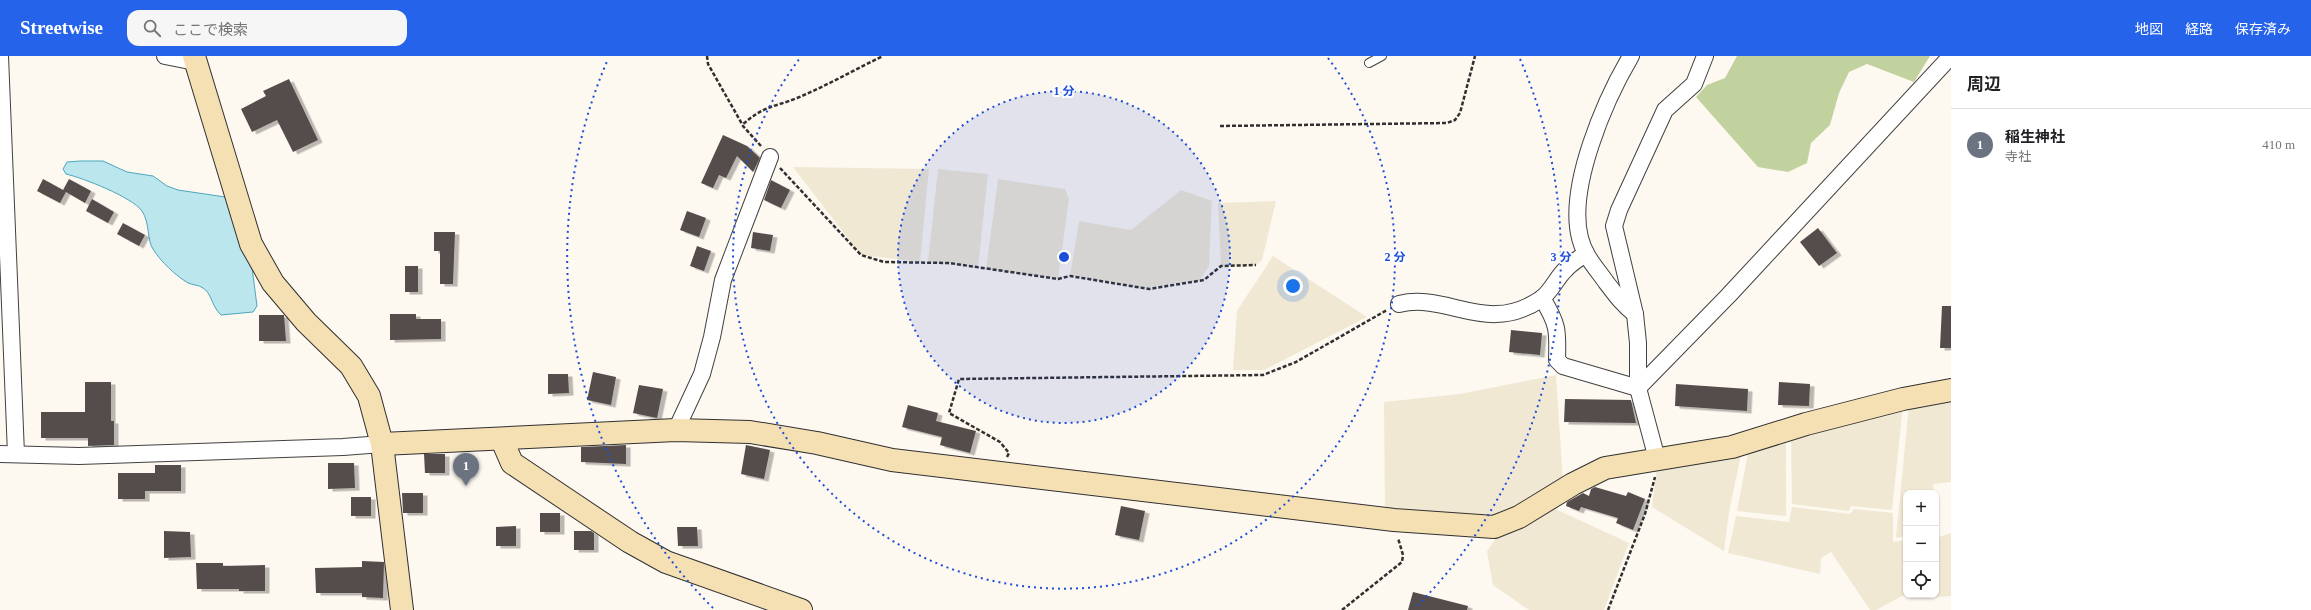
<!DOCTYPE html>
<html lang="ja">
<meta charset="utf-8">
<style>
body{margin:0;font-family:"Times New Roman","Noto Sans JP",serif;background:#f6f6f6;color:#202124}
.controls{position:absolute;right:12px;bottom:12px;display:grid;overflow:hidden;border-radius:8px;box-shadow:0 1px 3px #0004}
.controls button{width:36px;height:36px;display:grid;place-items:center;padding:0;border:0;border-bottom:1px solid #e0e0e0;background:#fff;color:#202124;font:20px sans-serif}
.you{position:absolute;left:1293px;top:230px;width:14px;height:14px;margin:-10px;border:3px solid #fff;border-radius:50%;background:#1a73e8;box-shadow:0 0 0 6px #1a73e833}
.badge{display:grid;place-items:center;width:26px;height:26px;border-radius:50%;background:#2563eb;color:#fff;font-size:13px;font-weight:700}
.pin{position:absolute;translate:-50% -33px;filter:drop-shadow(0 1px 2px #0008)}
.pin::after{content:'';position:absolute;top:21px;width:14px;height:12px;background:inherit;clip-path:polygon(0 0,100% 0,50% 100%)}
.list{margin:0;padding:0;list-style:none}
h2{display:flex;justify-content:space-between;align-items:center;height:52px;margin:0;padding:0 16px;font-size:17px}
h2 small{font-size:13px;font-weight:400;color:#757577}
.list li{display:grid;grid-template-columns:26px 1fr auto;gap:12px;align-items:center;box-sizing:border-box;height:72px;padding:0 16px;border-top:1px solid #e0e0e0}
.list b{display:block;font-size:15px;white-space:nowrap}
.list p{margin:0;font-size:13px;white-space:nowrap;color:#757577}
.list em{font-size:13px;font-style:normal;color:#757577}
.icon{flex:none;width:22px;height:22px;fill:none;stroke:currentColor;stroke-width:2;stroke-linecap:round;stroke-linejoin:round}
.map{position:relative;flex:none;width:1951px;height:554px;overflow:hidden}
header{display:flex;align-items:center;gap:24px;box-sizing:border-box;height:56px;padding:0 20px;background:#2563eb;color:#fff}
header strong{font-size:19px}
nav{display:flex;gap:22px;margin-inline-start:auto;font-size:14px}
.search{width:280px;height:36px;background:#f6f6f6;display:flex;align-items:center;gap:10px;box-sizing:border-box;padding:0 14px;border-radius:12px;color:#757577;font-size:15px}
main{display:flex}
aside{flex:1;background:#fff}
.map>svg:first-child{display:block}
.farmland{fill:#f0e8d3}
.forest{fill:#c1d29f}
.water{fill:#bbe6ee;stroke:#4ba7bc}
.building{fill:#554d4b;filter:url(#shadow)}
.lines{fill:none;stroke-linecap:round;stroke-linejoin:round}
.lane-casing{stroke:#414141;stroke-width:10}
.street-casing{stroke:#414141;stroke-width:18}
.secondary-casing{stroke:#303030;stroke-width:24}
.path{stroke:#303030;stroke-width:2.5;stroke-dasharray:4 2;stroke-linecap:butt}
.lane{stroke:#fff;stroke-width:8}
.street{stroke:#fff;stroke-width:16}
.secondary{stroke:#f5e0b3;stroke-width:22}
.ring{fill:none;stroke:#1d4ed8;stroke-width:2;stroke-dasharray:2 4}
.centre{fill:#1d4ed8;stroke:#fff;stroke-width:2}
.ring-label{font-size:12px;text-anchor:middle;font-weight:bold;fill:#1d4ed8;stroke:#fff;stroke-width:4;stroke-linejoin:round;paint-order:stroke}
</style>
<header>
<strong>Streetwise</strong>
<div class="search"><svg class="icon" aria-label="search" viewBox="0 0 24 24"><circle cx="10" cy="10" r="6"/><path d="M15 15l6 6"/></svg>ここで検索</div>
<nav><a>地図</a><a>経路</a><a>保存済み</a></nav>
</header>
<main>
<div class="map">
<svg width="1951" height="554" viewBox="0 0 1951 554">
<defs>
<filter id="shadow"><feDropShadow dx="4.5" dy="2.5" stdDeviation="0" flood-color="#0004"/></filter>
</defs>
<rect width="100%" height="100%" fill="#fdf8f0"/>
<!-- farmland -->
<g class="farmland">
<path d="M793,111L929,113L920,206L861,199Z"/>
<path d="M938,113L988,118L978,212L928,206Z"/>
<path d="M998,123L1065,133L1069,143L1058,223L986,213Z"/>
<path d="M1181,134L1212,145L1209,210L1199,225L1141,232L1070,220L1079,165L1131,174Z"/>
<path d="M1276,145L1262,204L1256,209L1221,210L1218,147Z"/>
<path d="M1273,200L1367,261L1264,314H1233L1237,255Z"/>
<path d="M1556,319L1563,427L1493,466L1385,455L1384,346L1460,338Z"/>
<path d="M1951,336V426L1933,428L1934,437H1906V480L1896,482L1909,349Z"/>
<path d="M1903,349L1892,454L1851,450L1849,455L1792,448L1791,376Z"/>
<path d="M1786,380V460L1737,455L1749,392Z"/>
<path d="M1742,394L1729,456L1724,495L1652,451L1657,410Z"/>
<path d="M1792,451L1850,458L1854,453L1893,457V486L1906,484V538L1876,554H1870L1831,496L1821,502L1820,518L1728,497L1736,460L1789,466Z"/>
<path d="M1553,452L1629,487L1604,554H1529L1493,529L1487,495L1498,479L1517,475Z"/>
<path d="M1951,477V540L1926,542V539H1936V482Z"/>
</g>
<!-- forest -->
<path class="forest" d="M1737,0H1930L1914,26L1867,8L1849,16L1839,37L1830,69L1811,87L1807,107L1788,116L1758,111L1696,41L1707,29L1725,22Z"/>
<!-- water -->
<path class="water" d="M80,105H103L127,116L153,120L167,130L178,134L232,142L251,204L257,250L253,256L221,259C212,251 211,236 203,232C199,229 193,229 188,227C175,219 161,206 153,193C147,185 150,167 142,155C132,141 83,122 66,118L63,113L67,106Z"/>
<!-- building -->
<g class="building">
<path d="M289,23L318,84L293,96L277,64L252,76L241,53L266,40L263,35Z"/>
<path d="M723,79L747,90L760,102L753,116L737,100L726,122L719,119L713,132L701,127Z"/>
<path d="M43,123L63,134L69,123L91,135L85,147L66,136L60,147L37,135Z"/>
<path d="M771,124L790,134L781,152L764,144Z"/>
<path d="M92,143L114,156L108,167L86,155Z"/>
<path d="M687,155L706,162L699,181L680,174Z"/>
<path d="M123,167L145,179L139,190L117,178Z"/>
<path d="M1818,172L1837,197L1819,210L1800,186Z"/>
<path d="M434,176H455L453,228H440V195H434Z"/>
<path d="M753,176L773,179L770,195L751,192Z"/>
<path d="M697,190L711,195L704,215L690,210Z"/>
<rect x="405" y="210" width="13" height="26"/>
<path d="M1942,250H1951V292H1940Z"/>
<path d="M390,258H416V263H441V283L390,284Z"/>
<path d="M259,259H284L286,285H259Z"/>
<path d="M1511,274L1542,277L1540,299L1509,296Z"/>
<path d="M593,316L616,321L611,349L587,344Z"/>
<path d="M548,318H568L569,337L548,338Z"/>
<path d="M85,326H111V365H114V389L88,390V382H41V356H85Z"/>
<path d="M1779,326L1810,328L1809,350L1778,349Z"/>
<path d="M1676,328L1748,333L1747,355L1675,350Z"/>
<path d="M639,329L663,333L657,362L633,357Z"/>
<path d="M1565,343L1631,344L1636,367L1564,366Z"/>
<path d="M908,349L938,357L936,365L976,375L970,397L940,389L942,381L902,371Z"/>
<path d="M626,389V408L581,406V391Z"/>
<path d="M746,389L770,394L764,423L741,418Z"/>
<path d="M424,398H445V417H425Z"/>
<path d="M328,407H354L355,432L328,433Z"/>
<path d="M155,409H181V435H145V443H118V417H155Z"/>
<path d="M1595,431L1626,440L1628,436L1645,443L1633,474L1616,467L1618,462L1581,451L1579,455L1566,450L1567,446L1583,437L1589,440L1591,433Z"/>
<path d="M402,437H423V457H403Z"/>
<rect x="351" y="441" width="20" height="19"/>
<path d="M1121,450L1145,455L1139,484L1115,479Z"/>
<rect x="540" y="457" width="20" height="19"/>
<path d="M516,470V490H496V471Z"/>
<path d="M677,471H697L698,490H678Z"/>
<path d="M164,475L190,476L191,501L164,502Z"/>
<path d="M574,475H591L594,477V494H574Z"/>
<path d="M362,505L384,506L383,542L362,541V537H316L315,512L362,511Z"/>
<path d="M196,507H223V510L265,509V535H239V533H197Z"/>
<path d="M1413,536L1468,550L1467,554H1408Z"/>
</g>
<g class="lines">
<!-- lane casing -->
<g class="lane-casing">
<path id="lane" d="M1369,7L1382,0"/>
</g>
<!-- street casing -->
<g class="street-casing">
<g id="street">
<path d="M0,0L16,398"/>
<path d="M165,0L195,6"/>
<path d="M1631,0C1605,44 1567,131 1580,182C1584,199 1596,212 1606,226C1615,238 1623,249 1635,258"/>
<path d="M1542,242C1558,268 1558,274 1557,304L1563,310L1638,332"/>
<path d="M1399,248C1448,236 1486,280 1541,243C1551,236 1557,221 1566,213C1571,207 1579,203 1585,198"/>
<path d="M1638,332L1728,240L1951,0"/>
<path d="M676,374L702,318L712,281L723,224L770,101"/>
<path d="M0,398L79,400L343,391L382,388"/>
<path d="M1657,403L1638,332V287L1635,258L1614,170L1619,154L1665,54L1694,28L1705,0"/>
</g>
</g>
<!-- secondary casing -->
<g class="secondary-casing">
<g id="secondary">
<path d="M194,0L251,188L273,227L306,266L351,310L369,340L382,388L402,554"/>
<path d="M502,384L512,407L630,486L666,506L801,554"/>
<path d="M382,388L676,374L750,376L817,387L892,404L1394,464L1494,471L1519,461L1573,428L1605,412L1732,391L1806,368L1903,343L1951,334"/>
</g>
</g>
<!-- path -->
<g class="path">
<path d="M707,0L708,8L742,68"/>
<path d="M1220,70L1447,67L1455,64L1460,57L1475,0"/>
<path d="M761,90L742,69C765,49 772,52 797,42C826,30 854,14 883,0"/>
<path d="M780,112L861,199L884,206L949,207L1058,223L1070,220L1149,233L1204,224L1221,210L1256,209"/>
<path d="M1007,401L1009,397L1000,386L949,357L959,323L1263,319L1296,306L1387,254"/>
<path d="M1342,554L1402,506L1403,499L1398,482"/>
<path d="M1608,554L1645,458L1655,421"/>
</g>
<!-- lane -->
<use href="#lane" class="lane"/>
<!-- street -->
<use href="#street" class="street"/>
<!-- secondary -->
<use href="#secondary" class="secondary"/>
</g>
<!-- distance rings -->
<circle cx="1064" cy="201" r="166" fill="#1d4ed8" fill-opacity=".12"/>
<g class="ring">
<circle cx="1064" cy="201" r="166"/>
<path d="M1328 2A331 331 0 1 1 800 2"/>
<path d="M713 552A497 497 0 0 1 608 3M1520 3A497 497 0 0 1 1415 552"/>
</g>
<circle cx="1064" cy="201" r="6" class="centre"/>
<g class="ring-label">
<text x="1064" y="39">1 分</text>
<text x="1395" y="205">2 分</text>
<text x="1561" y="205">3 分</text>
</g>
</svg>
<div class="controls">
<button>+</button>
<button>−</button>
<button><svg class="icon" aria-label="locate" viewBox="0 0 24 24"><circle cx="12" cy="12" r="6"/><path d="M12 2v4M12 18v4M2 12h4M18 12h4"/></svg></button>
</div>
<div class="you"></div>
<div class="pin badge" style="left:466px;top:430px;background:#6b7280">1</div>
</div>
<aside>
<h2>周辺<small></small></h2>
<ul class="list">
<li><span class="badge" style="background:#6b7280">1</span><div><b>稲生神社</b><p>寺社</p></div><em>410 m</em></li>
</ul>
</aside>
</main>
